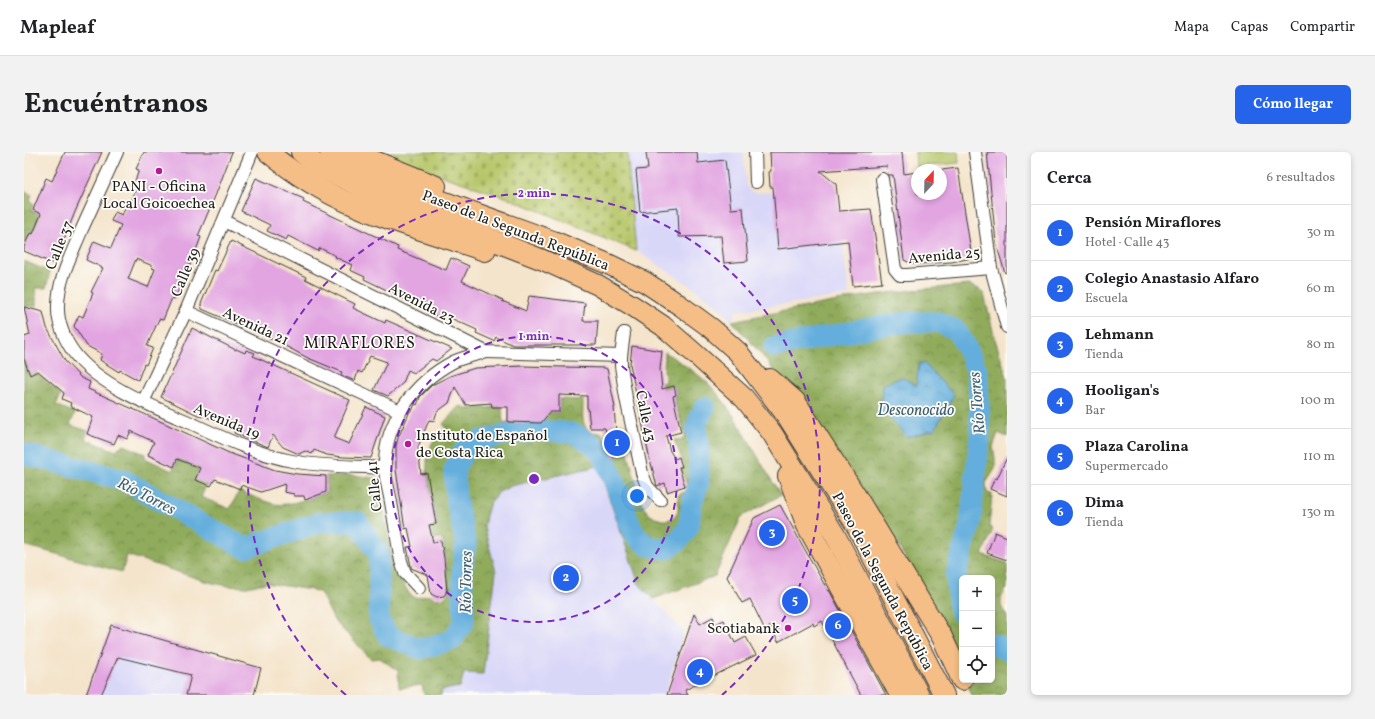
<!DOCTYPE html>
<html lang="es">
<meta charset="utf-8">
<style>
body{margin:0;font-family:Vollkorn,serif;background:#f2f2f2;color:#202124}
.controls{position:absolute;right:12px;bottom:12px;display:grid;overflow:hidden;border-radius:6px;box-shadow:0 2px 6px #0003}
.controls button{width:36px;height:36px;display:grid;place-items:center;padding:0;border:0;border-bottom:1px solid #e0e0e0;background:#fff;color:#202124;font:20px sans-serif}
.compass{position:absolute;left:887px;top:12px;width:36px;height:36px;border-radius:50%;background:#fff;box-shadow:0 2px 6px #0003;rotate:22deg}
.you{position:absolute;left:613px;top:344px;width:14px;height:14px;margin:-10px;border:3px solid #fff;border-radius:50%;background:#1a73e8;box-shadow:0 0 0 6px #1a73e833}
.badge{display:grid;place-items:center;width:26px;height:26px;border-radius:50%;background:#2563eb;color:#fff;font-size:13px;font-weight:700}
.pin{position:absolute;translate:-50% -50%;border:2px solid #fff;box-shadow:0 1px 4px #0006}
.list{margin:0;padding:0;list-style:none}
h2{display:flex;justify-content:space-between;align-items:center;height:52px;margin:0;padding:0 16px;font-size:17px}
h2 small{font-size:13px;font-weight:400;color:#757577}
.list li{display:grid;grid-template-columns:26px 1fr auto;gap:12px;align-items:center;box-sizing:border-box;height:56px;padding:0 16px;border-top:1px solid #e0e0e0}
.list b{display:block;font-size:15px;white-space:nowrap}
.list p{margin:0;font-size:13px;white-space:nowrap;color:#757577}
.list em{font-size:13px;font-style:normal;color:#757577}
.icon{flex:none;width:22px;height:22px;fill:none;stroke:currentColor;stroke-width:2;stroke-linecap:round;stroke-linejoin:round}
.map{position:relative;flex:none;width:983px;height:543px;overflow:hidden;border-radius:6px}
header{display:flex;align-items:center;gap:24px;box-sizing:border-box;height:56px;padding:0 20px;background:#fff;border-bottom:1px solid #e0e0e0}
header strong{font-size:19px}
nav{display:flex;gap:22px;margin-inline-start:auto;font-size:14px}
.intro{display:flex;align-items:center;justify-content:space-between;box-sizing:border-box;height:96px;padding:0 24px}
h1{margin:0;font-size:28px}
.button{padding:10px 18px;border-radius:6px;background:#2563eb;color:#fff;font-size:14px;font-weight:700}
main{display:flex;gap:24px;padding:0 24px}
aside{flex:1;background:#fff;border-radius:6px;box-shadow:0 2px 6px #0003}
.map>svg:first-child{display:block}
.built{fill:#d9d7f8}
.green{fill:#b6c668;stroke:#697142}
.forest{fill:url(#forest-crowns);stroke:#56643c}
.cemetery{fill:url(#cemetery-stones);stroke:#697142}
.water{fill:url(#water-ripples);stroke:#40657c}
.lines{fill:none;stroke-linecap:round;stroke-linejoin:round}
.river{stroke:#64aedd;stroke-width:21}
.building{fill:#e2a5e1;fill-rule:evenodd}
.minor-casing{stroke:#3c3a36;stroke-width:14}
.trunk-casing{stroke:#3c3a36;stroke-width:22}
.minor{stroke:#fff;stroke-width:12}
.trunk{stroke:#f6be87;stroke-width:20}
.ring{fill:none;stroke:#7b2cbf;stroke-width:2;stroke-dasharray:7 5}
.poi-dot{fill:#b5179e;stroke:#fdfcf7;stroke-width:1.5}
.labels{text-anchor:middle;stroke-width:3.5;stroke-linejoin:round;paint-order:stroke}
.poi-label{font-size:15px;fill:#1c1c1c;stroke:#fdfcf7}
.street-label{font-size:15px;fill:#1c1c1c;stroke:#fdfcf7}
.neighbourhood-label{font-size:16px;letter-spacing:1px;fill:#1c1c1c;stroke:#fdfcf7}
.water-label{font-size:16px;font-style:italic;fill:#3c5e73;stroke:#fdfcf7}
.centre{fill:#7b2cbf;stroke:#fdfcf7;stroke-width:2}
.ring-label{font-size:12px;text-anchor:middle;font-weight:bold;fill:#7b2cbf;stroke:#fdfcf7;stroke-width:3.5;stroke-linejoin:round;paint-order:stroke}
</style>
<header>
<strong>Mapleaf</strong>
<nav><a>Mapa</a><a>Capas</a><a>Compartir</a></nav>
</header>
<div class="intro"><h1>Encuéntranos</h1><a class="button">Cómo llegar</a></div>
<main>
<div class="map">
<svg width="983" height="543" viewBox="0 0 983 543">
<defs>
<pattern id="forest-crowns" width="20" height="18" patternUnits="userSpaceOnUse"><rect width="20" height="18" fill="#90ab5c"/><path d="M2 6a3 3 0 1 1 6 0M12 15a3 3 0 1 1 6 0" fill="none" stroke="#758a4b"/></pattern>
<pattern id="cemetery-stones" width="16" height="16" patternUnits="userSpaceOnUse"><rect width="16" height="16" fill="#b6c668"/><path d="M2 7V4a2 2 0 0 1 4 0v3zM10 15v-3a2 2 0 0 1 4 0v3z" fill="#9caa5a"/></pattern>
<pattern id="water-ripples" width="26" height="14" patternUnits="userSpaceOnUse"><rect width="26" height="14" fill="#64aedd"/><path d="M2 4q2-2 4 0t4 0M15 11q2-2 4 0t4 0" fill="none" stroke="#528db2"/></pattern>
</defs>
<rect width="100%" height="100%" fill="#fdfcf7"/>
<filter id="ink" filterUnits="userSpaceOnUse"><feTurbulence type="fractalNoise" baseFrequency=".025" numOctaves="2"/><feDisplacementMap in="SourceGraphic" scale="8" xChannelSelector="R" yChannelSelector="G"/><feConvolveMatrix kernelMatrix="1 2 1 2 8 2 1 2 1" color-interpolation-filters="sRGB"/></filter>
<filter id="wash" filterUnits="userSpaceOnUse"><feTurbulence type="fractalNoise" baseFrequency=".012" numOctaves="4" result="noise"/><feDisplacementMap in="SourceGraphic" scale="16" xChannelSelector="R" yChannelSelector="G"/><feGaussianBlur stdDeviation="0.9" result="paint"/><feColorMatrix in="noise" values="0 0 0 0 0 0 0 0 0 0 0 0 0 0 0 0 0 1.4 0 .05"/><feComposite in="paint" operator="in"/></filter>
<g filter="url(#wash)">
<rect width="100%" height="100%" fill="#f4e4cb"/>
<!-- built -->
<g class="built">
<path d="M603,0H720L722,33L725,38L730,41L749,40V37L810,30L812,32L825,143L713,159L708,169L696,156L667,134L612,99Z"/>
<path d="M574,314L615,432L660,480L641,543H417L418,538L440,521L459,522L472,420L460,375L462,363L466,351L475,340L487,334Z"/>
<path d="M87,473L237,516L230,543H62Z"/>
</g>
<!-- green -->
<path class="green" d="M891,0H934L935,11L892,15Z"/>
<!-- forest -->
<g class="forest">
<path d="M0,39L8,43L6,49L10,52L7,58L16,63L8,81L5,80L0,92Z"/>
<path d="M0,109L26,120L22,136H12V154L0,155Z"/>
<path d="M945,133L955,137L960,142L971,187L983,225V285L974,281L969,295L971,306V317L962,331L963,341L968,342L965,375L969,377L958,403L983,411V437C975,445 975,455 983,464V543H947L941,528H968V426H938V520L889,418L829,322L738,203L708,169L840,144L889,138Z"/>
<path d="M641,200C658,212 679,224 692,240C718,271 734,309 757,343L717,365L691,424L629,447L615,432L574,314L487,334L475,340L466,351L462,363L460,375L472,420L459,522L440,521L436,535L418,538L417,543H400L398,533L375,536L374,519L356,506L347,507L310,468L297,442L294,439L242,431L223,435L205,434L184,430L103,403L98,420L0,393V208L6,223L11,220L37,242L32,253L51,261L46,273L64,279L61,287L92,299L94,296L99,293L121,302V306L148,319L153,307L176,317L183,332L177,345L206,357L215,339C226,343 238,349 250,352C265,355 288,345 302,340V324L326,323L353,326L355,328L365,392L369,410L375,425L386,443L392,446L406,443L412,447L421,446L425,439L419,389L415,386L410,387L406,375L413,373L403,321V308L408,291L422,276L419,272L435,254L440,255L442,257L478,255L479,271L523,260H535V247L559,248C559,266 555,281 578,281L588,301L603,298L617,348L620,356L625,362L631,366L638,368H644L650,365L654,359V343L665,338L657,317L661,315L650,288L660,287L661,282L649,244L652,243L650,234L639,237L637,231L641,230L640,217Z"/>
</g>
<!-- cemetery -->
<path class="cemetery" d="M353,0H603L612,99L484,46L368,7Z"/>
<!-- water -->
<path class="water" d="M900,211L930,243L911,277L883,285L857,256L858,233L878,225L892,234L895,212Z"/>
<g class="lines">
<!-- river -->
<g class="river">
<path d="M750,195L855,174L884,170H914L932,178L942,194L953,219L955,247L956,283L946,373L932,422L935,457L938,462"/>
<path d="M0,302L100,328L221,396L296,370H334L355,403V467L364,484L397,497L428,488L440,470L438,417L442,392L432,347L430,318L440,299L455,289L475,284L512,278L542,280L553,283L568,292L578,302L587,321L607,375L613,385L624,394L643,397L655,388L665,374L668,351L675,330V294L672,276L675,266L681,255"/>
<path d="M968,492L983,498"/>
</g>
</g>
<g id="blocks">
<!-- building -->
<g class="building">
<path d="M41,0H78L51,60L30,112L0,99V95L6,81L9,82L17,62L9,58L22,26L28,29Z"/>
<path d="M120,0H208L192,42L174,84L177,85L171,101L151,147L148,146L139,168L135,167L123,194L129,196L122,213L120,212L114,228L96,218L95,220L76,208L78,202L63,194L50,174L55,163L59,165L69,141L67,140L79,116L62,108L70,89L87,96L97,73L87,69L91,60L98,63L102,54L105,55L114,31L111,29L115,18L112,17ZM112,107L129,114L128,116L131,117L124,135L104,127Z"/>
<path d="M622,0H673L674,11L701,8L707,57L719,56L724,109L700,111L697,84L655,85L654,56L616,60L612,18L624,17Z"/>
<path d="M746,0H878L880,22L893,20V42H917V18L934,16L948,106L928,110L894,112L886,111L880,108L869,23H864L863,14L796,19L812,32L815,59L847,57L858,131L829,134L824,89L754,97L749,35H746L745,20L747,19Z"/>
<path d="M963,0H983V120L981,121L972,91Z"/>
<path d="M232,26L280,47L279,50L374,95L373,98L422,118L427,106L445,114L438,129L479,148L478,149L502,159L505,144L561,151L559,169H574L572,193H489L472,185L470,189L452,181L453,178L422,164L420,168L403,159L404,158L340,127L341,125L326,118L328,113L311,105L312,104L296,96L294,99L264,84L262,88L243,79L246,73L217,59Z"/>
<path d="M207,89L282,125L281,127L331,152L329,156L361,171L362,168L428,197L412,209L408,207L390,221L384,218L379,231L364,244L350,238L363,210L346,204L338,221L334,219L331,229L317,223L318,220L284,206L252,189L178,157L177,152L191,118L193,119Z"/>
<path d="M0,155L19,160L23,176L41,209L57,226L66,230L64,237L127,265L205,301L251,318L273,322L302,324V340L281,348L280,344H270V342L260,340L261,332L237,340L217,333L216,337L191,327L187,334L171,328L176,316L153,307L150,315L124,303L130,290L107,279L103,287L94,283L90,292L63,282L69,265L46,254L47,251L38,247L40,241L14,219L6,223L0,207V185L6,183Z"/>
<path d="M168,176L212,198V197L221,201L222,198L231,201L229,204L326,248L310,286L325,292L342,255L361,264L347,306L319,305L303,303L290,298L288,302L281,299L275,302L259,295L249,283L244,295L210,281L211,278L179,263L178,265L137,245Z"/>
<path d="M608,194L638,199L636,217L638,237L650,234L652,243L649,244L657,280L642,284L646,299L651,307L655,305L658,315H655L661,334L643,340L641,331L633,334L625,304L606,212Z"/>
<path d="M498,214L581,216L583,217L591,255H590L592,281L598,279L603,298L594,300V304L589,305L581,276H566L564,256H563V244L535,243V260H526L517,271L484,270V255H468L467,251L442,253L431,235L425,251L413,260L410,269L405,268L394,295L397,322L403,321L412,372L405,373L409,390L417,389L420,406L423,439L420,444L413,445L407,442L404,423L387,416V414L383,395H388L384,376L381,377L372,318V295L374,286L386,259H388L391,252L393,253L396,245L408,233L426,224L451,216Z"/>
<path d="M983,305V344L966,337L971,326L973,327Z"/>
<path d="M756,353L804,439L805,438L862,543H837L798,469L790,474L789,471L754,490L747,474L741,478L726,447L718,451L703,425L730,366Z"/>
<path d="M971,380L983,385V408L963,401Z"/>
<path d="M670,462L676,472L689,465L692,472L700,468L711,491L722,485L732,503L661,538L664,543H643Z"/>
<path d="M87,473L237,516L230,543H162L167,523L94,505L77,543H62Z"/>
</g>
</g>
</g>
<g filter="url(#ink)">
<use href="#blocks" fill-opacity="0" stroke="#3c3a36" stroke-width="1"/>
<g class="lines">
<!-- minor casing -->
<g class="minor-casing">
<g id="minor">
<path d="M93,0C81,26 70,51 58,77C48,102 34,127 34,154C33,170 41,189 51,202C76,234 132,256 169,272C201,287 233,302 268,309C298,315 330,314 361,316"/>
<path d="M731,0L732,30"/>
<path d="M951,0L967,116L983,175"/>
<path d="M858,27L871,117L876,123H883L967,116"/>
<path d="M200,69L462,200L597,204"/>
<path d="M162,159L376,259"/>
<path d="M600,181L597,204V214L602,246L618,321L623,334L636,348"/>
<path d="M119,250L162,159L228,0"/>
<path d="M395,436L381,421L377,409C373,388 370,366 366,345C364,335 361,325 361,315C360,270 391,230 429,210C439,205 451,203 462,200"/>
</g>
</g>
<!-- trunk casing -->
<g class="trunk-casing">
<g id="trunk">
<path d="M244,0C269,21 301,41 332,54C373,72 418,84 461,99"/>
<path d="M277,0L293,13L355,44L519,108L574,133L609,154L639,174L669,200L720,246L748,281L811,383L895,543"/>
<path d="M306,0L349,24L529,89L584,112L621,130L657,154L687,176L714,200L763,264L832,373L920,543"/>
<path d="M333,0L343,6L412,34"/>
<path d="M746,227L771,249L832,344L918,485L938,528"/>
<path d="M764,324L783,374L876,543"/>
</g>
</g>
<!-- minor -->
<use href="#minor" class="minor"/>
<!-- trunk -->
<use href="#trunk" class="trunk"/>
</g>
</g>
<!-- distance rings -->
<g class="ring">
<circle cx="510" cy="327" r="143"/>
<path d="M322 543A286 286 0 1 1 698 543"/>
</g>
<!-- markers -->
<g class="poi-dot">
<circle cx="135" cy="19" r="4"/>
<circle cx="384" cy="292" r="4"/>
<circle cx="764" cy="476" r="4"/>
</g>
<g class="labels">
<!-- poi labels -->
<g class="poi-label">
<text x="135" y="39">PANI - Oficina<tspan x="135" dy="17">Local Goicoechea</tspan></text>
<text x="392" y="288" text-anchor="start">Instituto de Español<tspan x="392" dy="17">de Costa Rica</tspan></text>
<text x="756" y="481" text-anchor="end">Scotiabank</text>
</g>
<!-- street labels -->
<g class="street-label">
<text transform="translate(492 78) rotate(21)" y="5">Paseo de la Segunda República</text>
<text transform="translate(35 93) rotate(-68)" y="5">Calle 37</text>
<text transform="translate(920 103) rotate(-5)" y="5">Avenida 25</text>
<text transform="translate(161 120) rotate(-67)" y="5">Calle 39</text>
<text transform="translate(398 151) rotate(27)" y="5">Avenida 23</text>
<text transform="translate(232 174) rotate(25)" y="5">Avenida 21</text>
<text transform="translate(622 264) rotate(78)" y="5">Calle 43</text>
<text transform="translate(203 269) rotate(23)" y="5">Avenida 19</text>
<text transform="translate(350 334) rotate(-96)" y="5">Calle 41</text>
<text transform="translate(859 429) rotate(62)" y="5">Paseo de la Segunda República</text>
</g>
<!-- neighbourhood labels -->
<g class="neighbourhood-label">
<text x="336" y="196">MIRAFLORES</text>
</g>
<!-- water labels -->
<g class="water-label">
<text transform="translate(952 251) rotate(-95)" y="6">Río Torres</text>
<text x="892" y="263">Desconocido</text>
<text transform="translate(123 343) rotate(27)" y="6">Río Torres</text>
<text transform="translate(441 430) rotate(-89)" y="6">Río Torres</text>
</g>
</g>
<circle cx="510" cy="327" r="6" class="centre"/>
<g class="ring-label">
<text x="510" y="45">2 min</text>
<text x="510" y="188">1 min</text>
</g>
</svg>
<div class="controls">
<button>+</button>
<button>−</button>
<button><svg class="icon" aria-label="locate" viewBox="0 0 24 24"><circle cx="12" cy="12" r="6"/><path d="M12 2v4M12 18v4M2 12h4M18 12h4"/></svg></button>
</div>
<svg class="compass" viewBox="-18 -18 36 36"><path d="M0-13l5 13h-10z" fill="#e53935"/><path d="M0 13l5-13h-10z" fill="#757577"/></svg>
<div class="you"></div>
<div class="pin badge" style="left:593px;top:291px">1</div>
<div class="pin badge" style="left:542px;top:426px">2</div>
<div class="pin badge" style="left:748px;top:381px">3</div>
<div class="pin badge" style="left:676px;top:520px">4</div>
<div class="pin badge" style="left:771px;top:449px">5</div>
<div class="pin badge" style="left:814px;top:474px">6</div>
</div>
<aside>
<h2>Cerca<small>6 resultados</small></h2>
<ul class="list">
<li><span class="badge">1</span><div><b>Pensión Miraflores</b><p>Hotel · Calle 43</p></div><em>30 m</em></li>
<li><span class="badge">2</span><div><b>Colegio Anastasio Alfaro</b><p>Escuela</p></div><em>60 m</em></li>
<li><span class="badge">3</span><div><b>Lehmann</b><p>Tienda</p></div><em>80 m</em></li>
<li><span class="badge">4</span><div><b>Hooligan's</b><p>Bar</p></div><em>100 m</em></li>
<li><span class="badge">5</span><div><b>Plaza Carolina</b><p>Supermercado</p></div><em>110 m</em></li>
<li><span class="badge">6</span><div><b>Dima</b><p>Tienda</p></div><em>130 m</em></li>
</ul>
</aside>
</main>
